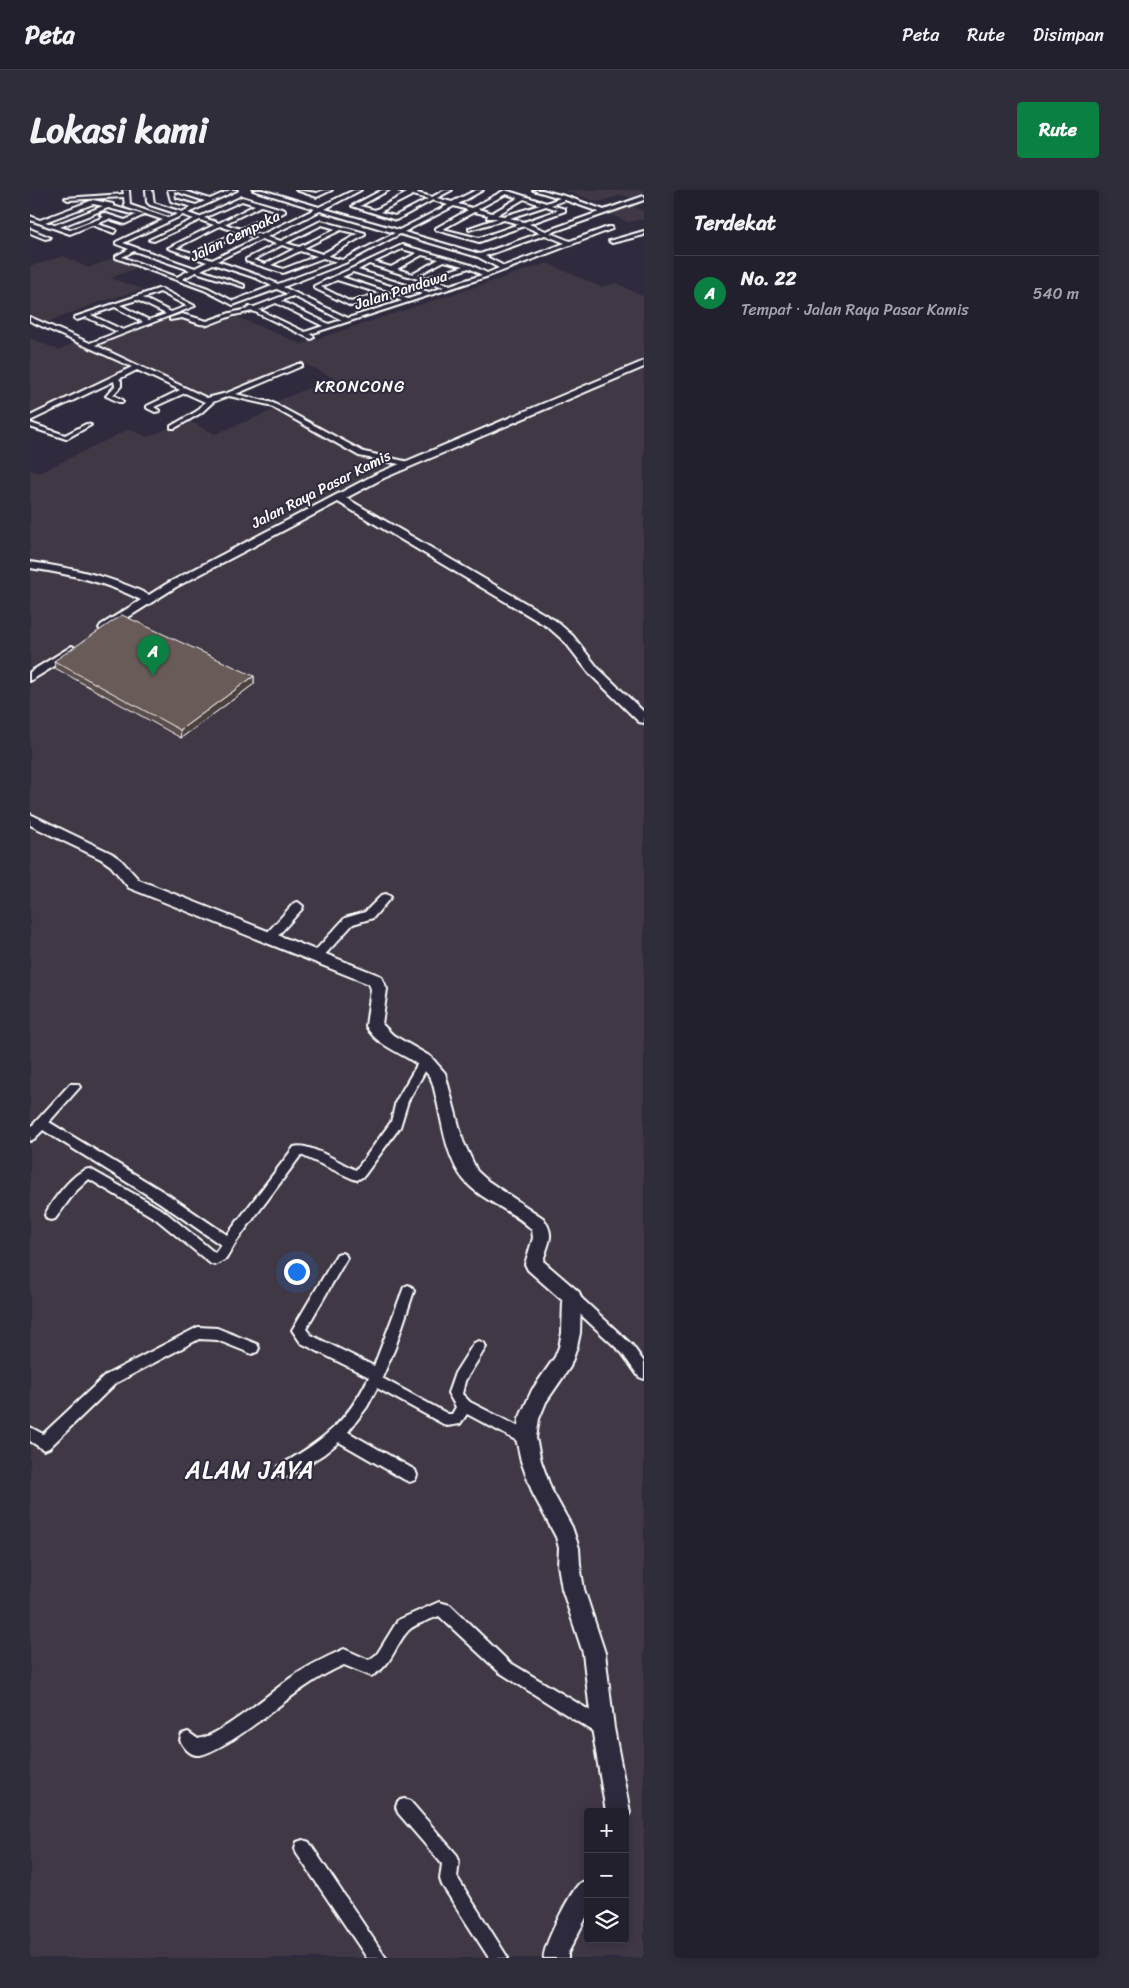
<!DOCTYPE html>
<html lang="id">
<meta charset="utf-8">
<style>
body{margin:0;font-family:Sriracha,sans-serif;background:#2f2d3a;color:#f1f3f6}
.controls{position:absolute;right:15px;bottom:15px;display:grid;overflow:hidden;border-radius:5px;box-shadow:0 2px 12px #0003}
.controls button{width:45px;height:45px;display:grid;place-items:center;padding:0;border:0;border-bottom:1px solid #403e4a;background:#23202e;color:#f1f3f6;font:25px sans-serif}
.you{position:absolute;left:266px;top:1081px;width:18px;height:18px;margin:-12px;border:4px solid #fff;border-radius:50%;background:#1a73e8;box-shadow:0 0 0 8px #1a73e833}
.badge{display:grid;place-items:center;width:32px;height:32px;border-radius:50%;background:#0b8043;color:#fff;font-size:16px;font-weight:700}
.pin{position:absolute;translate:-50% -41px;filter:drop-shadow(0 1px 2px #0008)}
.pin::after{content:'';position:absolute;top:26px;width:18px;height:15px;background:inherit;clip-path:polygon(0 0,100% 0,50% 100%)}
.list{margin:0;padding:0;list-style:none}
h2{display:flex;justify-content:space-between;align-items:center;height:65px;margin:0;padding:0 20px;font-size:21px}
h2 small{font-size:16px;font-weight:400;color:#a3a3aa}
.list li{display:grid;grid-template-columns:32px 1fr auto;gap:15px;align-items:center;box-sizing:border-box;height:75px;padding:0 20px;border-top:1px solid #403e4a}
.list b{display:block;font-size:19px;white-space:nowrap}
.list p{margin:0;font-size:16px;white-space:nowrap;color:#a3a3aa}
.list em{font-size:16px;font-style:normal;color:#a3a3aa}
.icon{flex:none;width:28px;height:28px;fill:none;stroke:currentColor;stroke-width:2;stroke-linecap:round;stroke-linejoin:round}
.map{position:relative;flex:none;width:614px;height:1768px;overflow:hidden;border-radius:5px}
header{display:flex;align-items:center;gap:30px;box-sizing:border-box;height:70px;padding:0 25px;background:#23202e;border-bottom:1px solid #403e4a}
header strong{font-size:24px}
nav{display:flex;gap:28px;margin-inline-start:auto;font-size:18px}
.intro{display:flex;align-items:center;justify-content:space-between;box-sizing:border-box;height:120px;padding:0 30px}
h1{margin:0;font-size:35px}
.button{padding:12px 22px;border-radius:5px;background:#0b8043;color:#fff;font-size:18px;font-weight:700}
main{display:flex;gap:30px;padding:0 30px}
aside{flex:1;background:#23202e;border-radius:5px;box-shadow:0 2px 12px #0003}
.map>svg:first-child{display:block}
.built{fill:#403945;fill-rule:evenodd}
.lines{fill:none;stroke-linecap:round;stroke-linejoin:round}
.street-casing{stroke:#fff;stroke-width:4}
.secondary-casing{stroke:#fff;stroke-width:4}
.street{fill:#2f2a3d;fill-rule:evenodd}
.secondary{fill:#2f2a3d;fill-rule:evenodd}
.wall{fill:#5a4e4c;stroke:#fff}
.shaded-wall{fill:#4a403e;stroke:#fff}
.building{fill:#695b58;stroke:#fff}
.labels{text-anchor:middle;stroke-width:4;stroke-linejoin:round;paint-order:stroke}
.far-street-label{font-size:15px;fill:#fff;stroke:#2f2a3d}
.far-quarter-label{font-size:16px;letter-spacing:1px;fill:#fff;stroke:#2f2a3d}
.near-quarter-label{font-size:24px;letter-spacing:1px;fill:#fff;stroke:#2f2a3d}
</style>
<header>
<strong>Peta</strong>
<nav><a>Peta</a><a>Rute</a><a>Disimpan</a></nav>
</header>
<div class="intro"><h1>Lokasi kami</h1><a class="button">Rute</a></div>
<main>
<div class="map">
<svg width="614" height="1768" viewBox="0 0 614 1768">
<rect width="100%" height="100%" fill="#2f2a3d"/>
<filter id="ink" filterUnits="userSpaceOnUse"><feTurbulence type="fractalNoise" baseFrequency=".02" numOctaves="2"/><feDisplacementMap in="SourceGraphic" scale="10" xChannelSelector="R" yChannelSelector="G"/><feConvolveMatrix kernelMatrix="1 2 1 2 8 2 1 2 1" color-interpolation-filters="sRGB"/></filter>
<g filter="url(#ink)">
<!-- built -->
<g class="built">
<path d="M533,0H614V6L605,9L592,5L568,12Z"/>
<path d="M600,15L614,21V29L598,32L577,23Z"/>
<path d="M34,66L58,78L81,69L106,78L81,88L113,99L67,113L15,133L0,127V76Z"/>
<path d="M517,73L571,97L586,93L614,107V1768H0V280L9,283L99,239L118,247L157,230L185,244L246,219L238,215L303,188L274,173L177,209L108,176L0,227V148L29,160L50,150L66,155L153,123L176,129L200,124L271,154ZM558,1622H595V1749H558Z"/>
</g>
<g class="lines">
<!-- street casing -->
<g class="street-casing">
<g id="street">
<path d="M93,0H99L100,15L138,28L148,24L120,15L117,12L116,0H122L124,13L152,22L162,17L141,11L138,0H151L180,9L200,0H207L158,23L169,27L212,7L255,20V22L217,41L231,45L285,19L223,0H232L289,17L324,0H331L295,19L369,40L418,15L403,10L366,30L322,16L352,0H359L330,16L345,20L377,3L368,0H388L387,3L402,7L415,0H422L407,8L422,12L446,0H453L428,14L442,18L475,0L516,13L530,8L503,0H512L538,7L574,20L614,6V10L520,43L540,51L578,37H582V39L459,86L280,144L284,147L281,149L223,121L204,125L178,135L170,134L152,128L140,130V128L152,124L177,131L200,123L218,119L219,117H224L258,104L247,99L203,115L174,100L86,68V66L99,59L86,54V52L133,30L95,17L94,7L38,10L35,8L94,4ZM144,1L175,11L166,15L145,9ZM476,4L488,8L462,23L448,19ZM383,5L398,9L365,26L350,22ZM494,9L510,15L474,26L467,25ZM535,10L569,22L516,41L499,34L535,21V19L521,15ZM212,11L225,15L189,33L174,28ZM231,16L248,21L211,39L194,34ZM424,16L438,20L406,38V40L449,52L494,36L510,43L450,64L374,42ZM516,16L528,20L494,32L480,28ZM290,21L365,43L312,70L298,66L335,45V43L291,31L251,51L237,47ZM444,22L458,25L457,28H468L439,38V40L474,30L489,34L449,48L413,39ZM153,25L164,29L119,50L124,51L170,30L184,35L138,58L177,72L165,78L93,53ZM292,35L306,39L269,57L256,53ZM190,36L207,42L163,63L146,58ZM311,40L328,44L292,64L274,58ZM212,43L227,48L182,70L168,65ZM370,44L448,67L469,78L457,83L441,75L372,55L284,96V98L321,116L356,105L372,111L318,128L253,97L315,73ZM515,45L535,53L474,76L455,66ZM232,49L246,54L216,69V71L253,83L293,68L307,72L248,94L230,86L187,71ZM252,55L264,59L235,74L223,70ZM372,59L387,63L361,77L344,72ZM104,61L160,80L147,87L92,67ZM270,61L287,66L253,79L241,75ZM392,65L409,69L383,84L367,79ZM414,71L434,76L397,88L388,85ZM183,74L226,88L242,96L203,111L178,98L152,89L166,82L214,97V95L171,80ZM339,74L414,97L399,102L328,80ZM439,78L452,85L420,95L403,90ZM323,82L393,104L378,109L312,87ZM307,90L349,103L321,112L291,97ZM263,106L312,130L299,134L251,111ZM246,113L293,136L275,142L229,120Z"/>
<path d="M266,0L287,3L294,0H302L287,7Z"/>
<path d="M63,10L83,14V16L114,25L95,34L79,29L67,34L86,40L84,43L62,35L40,44L0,30V26L10,30ZM63,14L73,16L25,35L15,32ZM78,18L106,25L95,30L73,23L70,25L74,27L40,40L30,37Z"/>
<path d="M0,39L19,47L20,48L15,49L0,43Z"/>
<path d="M614,41V45L582,53L579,51Z"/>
<path d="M128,99H132L165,116L65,155L177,208L197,203L268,174H272V176L206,204L243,213L334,262L379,272V276L329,266L239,215L199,206L183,212L171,223L145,238H141V236L167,221L175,212L155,203L124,217L130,221L125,222L117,218V216L150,200L107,180L89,189L91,191V196L83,205L93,210V212H89L76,206L85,196L84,191L0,231V226L102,177L0,131V127L60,153L88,142L56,127L47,130L44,128L45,127ZM130,102L157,116L141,122L113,108ZM107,110L136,124L119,130L90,115ZM85,117L113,132L93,140L61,125Z"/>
<path d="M0,233L35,245L56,234L61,235L36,249L0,237Z"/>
<path d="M356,704L361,707L343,728L323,734L291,769H283L282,766L283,763L315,728L335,722L352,705Z"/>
<path d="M268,712L273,716L272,719L243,751H235L234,748L235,745L264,713Z"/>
<path d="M395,867L399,868L401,871L378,911L370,937L334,986L327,990L321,988L271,965L206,1052L196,1069L185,1075L181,1074L126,1029L59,989L45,1002L25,1029L21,1030L17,1029L15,1025C21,1012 45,979 60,979L134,1021L185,1063L191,1055L129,1012L13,940L4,949L0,951V938L40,894H48L50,897L19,932L137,1004L197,1045L264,957C279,952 311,974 326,980L361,932L366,911L391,868Z"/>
<path d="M311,1063L315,1064L317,1068L276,1139L281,1145L344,1176L374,1097L378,1095L382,1097L384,1101L365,1158L352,1188L418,1224H422L426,1217L418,1203L425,1183L444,1153L449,1151L454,1153L456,1157L435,1191L432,1204L440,1212L501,1243L503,1248L501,1253L496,1254L491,1253L437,1224L430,1234L417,1236L347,1198L337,1217L318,1242L385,1280L387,1285L385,1290L380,1292L375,1290L309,1252L294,1264L259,1286L254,1288L249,1286L247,1281L249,1276C292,1251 316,1234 339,1187L271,1153L262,1140L307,1064Z"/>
<path d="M542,1102L547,1104L602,1155L614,1172V1189L609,1187L592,1163L537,1112L536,1108L537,1104Z"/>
<path d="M168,1137L187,1138L227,1154L229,1158L227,1162L222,1164L187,1150L169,1149L86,1193L19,1258L14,1260L0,1251V1237L13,1244L76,1185Z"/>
<path d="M409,1412L420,1415L479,1472L579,1532L581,1538L579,1544L573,1546L567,1544L469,1482L409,1426C400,1430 384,1434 378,1441C364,1456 362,1477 341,1486L314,1475C272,1493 240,1526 202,1550C192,1555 181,1563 170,1565C160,1566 154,1558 150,1550L152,1544L158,1542L168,1549C190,1546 239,1504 259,1489C276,1477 294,1468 314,1459L339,1470L347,1464L368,1430Z"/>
<path d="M374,1609L380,1611L427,1665L429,1671L427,1687L478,1768H459L412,1695L410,1689L412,1674L368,1623L366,1617L368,1611Z"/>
<path d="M273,1650L279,1652L356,1768H337L267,1664L265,1658L267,1652Z"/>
</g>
</g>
<!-- secondary casing -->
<g class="secondary-casing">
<g id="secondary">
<path d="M614,171V177L354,288L316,308L526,431L543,446L568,478L614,522V533L609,532L560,484L535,452L518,437L308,312L146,397L75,442L71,441L69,438L71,435L111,410C76,392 39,384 0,378V372C41,378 81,386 119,405L138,393L346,284Z"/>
<path d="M42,456L48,460L46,463L0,491V482Z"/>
<path d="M0,624L81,663L91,670L109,690L351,786L357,799L352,834L363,845L401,867L415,883L433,951L447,981L458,991L513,1028C526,1046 518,1052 513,1071L549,1102L551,1108L550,1143L547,1157L540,1177L516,1212L509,1229L506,1248L511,1271L521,1299L542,1337L549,1358L550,1375L554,1399L575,1463L584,1538L600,1622L596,1630L595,1622H576L562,1538L553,1463L532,1399L528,1375L529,1358L526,1347L503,1304L491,1271L486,1248L489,1229L502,1200L525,1167L529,1157L532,1143L533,1111L498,1080L495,1074L503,1048L502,1040C484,1020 452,1012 434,990C417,969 413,937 407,911C405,904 404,895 401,889C386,864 350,862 336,836L341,799L339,794L99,698L81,676L71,669L0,635Z"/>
<path d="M558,1690V1724L538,1763V1768H514C512,1758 541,1700 550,1693C552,1692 555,1691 558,1690Z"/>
</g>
</g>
<!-- street -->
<use href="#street" class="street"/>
<!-- secondary -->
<use href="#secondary" class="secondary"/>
</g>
<!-- wall -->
<path class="wall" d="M24,471L224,486V494L151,548L25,478Z"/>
<!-- shaded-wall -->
<path class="shaded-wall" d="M224,486V494L151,548L150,540Z"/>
<!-- building -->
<path class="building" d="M92,425L224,486L150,540L24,471Z"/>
</g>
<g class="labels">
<!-- far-street labels -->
<g class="far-street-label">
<text transform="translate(205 46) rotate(-26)" y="5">Jalan Cempaka</text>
<text transform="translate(371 100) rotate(-18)" y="5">Jalan Pandawa</text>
<text transform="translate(291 299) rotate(-27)" y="5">Jalan Raya Pasar Kamis</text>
</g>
<!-- far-quarter labels -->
<g class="far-quarter-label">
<text x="330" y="202">KRONCONG</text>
</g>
<!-- near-quarter labels -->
<g class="near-quarter-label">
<text x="220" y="1288">ALAM JAYA</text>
</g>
</g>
</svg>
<div class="controls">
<button>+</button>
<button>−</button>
<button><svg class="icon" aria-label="layers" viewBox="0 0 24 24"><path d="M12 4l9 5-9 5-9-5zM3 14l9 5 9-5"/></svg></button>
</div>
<div class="you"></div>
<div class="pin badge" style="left:123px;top:486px">A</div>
</div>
<aside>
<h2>Terdekat<small></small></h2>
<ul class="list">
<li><span class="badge">A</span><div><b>No. 22</b><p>Tempat · Jalan Raya Pasar Kamis</p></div><em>540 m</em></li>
</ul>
</aside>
</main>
